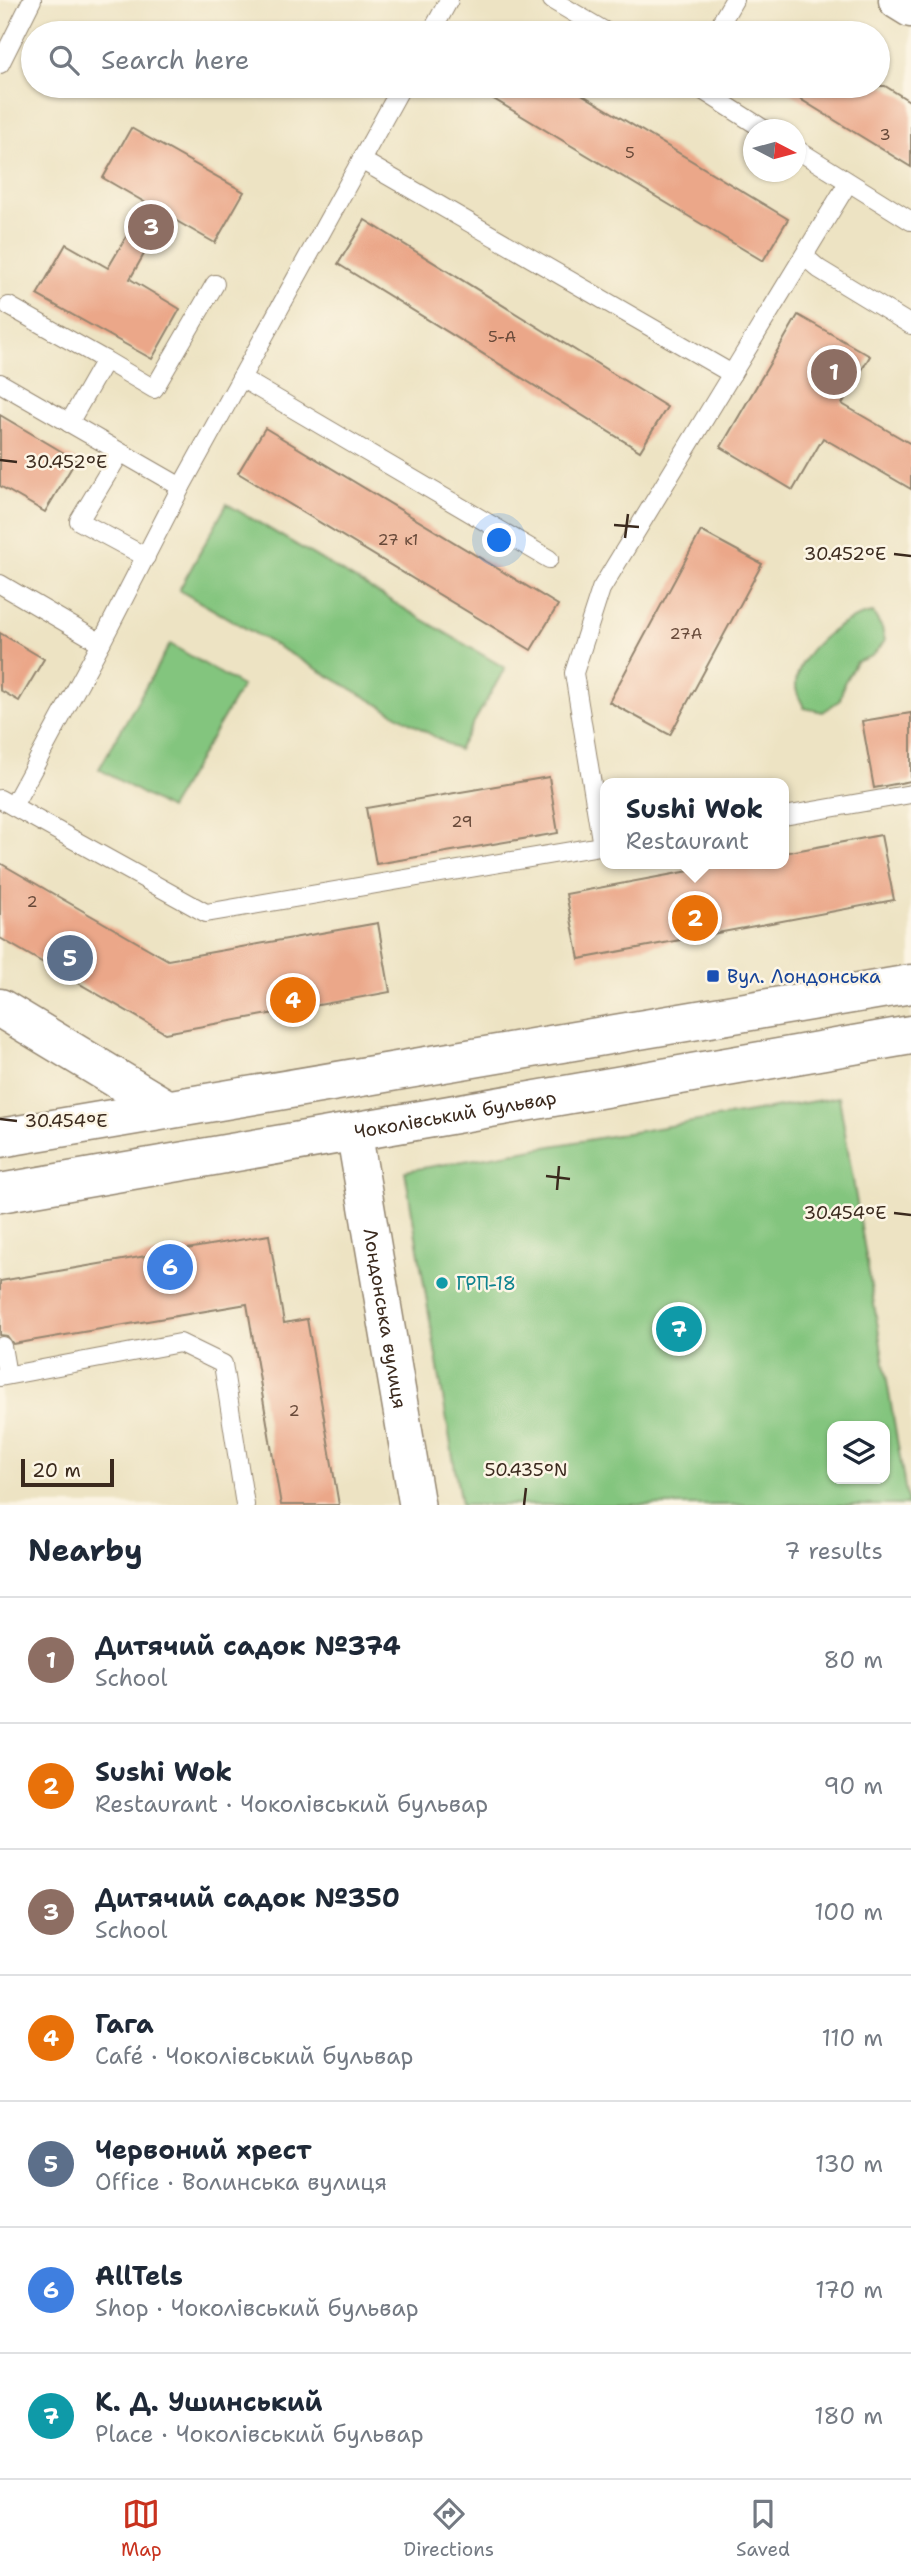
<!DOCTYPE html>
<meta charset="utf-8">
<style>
body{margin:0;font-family:"Shantell Sans",sans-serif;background:#f2f2f3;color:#1f2937}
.controls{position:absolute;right:21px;bottom:21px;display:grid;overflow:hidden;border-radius:14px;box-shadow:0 2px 5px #0004}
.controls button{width:63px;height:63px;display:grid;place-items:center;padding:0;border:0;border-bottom:2px solid #e0e1e3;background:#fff;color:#1f2937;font:35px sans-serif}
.compass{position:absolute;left:743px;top:119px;width:63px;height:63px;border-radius:50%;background:#fff;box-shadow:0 2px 5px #0004;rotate:96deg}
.scale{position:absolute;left:21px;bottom:18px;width:93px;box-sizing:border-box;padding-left:7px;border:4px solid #3b2a1e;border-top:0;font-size:19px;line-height:24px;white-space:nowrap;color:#3b2a1e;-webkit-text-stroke:5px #fcf5e5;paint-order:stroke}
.you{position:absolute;left:500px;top:541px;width:24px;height:24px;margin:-18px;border:5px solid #fff;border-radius:50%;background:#1a73e8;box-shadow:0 0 0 10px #1a73e833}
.badge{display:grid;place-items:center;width:46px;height:46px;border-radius:50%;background:#c8321e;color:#fff;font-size:23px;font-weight:700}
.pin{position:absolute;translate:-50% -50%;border:4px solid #fff;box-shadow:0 2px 7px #0006}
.popup{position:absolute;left:600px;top:778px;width:189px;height:91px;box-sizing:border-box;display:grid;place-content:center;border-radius:14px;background:#fff;filter:drop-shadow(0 2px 5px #0005);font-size:23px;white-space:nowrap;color:#747a83}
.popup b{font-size:26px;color:#1f2937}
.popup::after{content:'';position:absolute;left:50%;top:100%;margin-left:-14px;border:14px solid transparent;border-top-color:#fff}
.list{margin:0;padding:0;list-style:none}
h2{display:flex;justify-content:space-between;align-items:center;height:91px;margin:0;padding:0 28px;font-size:30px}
h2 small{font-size:23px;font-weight:400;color:#747a83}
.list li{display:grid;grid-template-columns:46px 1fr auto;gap:21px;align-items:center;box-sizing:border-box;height:126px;padding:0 28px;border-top:2px solid #e0e1e3}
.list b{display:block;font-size:26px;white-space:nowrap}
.list p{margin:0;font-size:23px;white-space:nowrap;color:#747a83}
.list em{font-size:23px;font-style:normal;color:#747a83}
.icon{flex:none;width:38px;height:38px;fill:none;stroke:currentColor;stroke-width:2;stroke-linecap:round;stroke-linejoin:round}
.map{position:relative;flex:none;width:911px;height:1505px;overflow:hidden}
.search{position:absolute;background:#fff;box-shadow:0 2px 5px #0004;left:21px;right:21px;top:21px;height:77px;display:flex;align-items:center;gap:18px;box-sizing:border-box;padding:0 24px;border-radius:38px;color:#747a83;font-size:26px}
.sheet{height:973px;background:#fff}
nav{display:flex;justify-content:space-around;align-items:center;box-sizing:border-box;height:98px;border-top:2px solid #e0e1e3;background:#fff;font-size:19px;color:#747a83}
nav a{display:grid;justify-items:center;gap:4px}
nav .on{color:#c8321e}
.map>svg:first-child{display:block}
.green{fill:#83c57e;stroke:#5f784e;stroke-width:2;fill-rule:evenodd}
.building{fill:#eba789}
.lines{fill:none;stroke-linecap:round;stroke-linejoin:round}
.lane-casing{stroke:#948670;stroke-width:20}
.street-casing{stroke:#948670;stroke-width:38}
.secondary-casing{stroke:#948670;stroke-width:41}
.primary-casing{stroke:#948670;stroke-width:41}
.lane{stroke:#fff;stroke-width:18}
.street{stroke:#fff;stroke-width:35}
.secondary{stroke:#fff;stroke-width:38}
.primary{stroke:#fff;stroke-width:38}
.ticks{fill:none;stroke:#3b2a1e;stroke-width:2.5}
.transit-dot{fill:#1a4fb4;stroke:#fcf5e5;stroke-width:2.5}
.culture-dot{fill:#0f9aa8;stroke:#fcf5e5;stroke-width:2.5}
.labels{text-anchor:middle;stroke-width:5;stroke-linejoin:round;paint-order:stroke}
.number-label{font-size:16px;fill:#674939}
.transit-label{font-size:19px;fill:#164399;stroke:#fcf5e5;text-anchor:start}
.street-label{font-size:19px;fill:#3b2a1e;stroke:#fcf5e5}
.culture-label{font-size:19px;fill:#0d838f;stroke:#fcf5e5;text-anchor:start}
.ticks-label{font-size:18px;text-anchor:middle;fill:#3b2a1e;stroke:#fcf5e5;stroke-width:5;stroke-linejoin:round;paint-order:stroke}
</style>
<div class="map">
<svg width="911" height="1505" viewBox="0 0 911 1505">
<rect width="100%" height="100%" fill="#fcf5e5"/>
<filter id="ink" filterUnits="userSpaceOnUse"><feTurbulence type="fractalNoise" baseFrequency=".0143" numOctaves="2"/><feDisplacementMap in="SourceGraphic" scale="14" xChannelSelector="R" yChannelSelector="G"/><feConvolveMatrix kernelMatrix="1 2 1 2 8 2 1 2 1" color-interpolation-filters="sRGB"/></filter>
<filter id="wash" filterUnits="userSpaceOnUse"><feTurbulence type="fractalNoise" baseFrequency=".00686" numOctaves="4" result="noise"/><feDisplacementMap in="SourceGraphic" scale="28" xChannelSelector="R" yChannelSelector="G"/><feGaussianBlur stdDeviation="1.57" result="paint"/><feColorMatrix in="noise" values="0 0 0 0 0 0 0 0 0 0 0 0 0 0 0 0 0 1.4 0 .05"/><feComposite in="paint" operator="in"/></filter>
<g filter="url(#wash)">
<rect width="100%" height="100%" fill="#ede3c3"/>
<!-- green -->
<g class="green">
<path d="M227,504L505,668L458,750L179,590Z"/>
<path d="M873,613L882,628L885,641L872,656L856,662L844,683L840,700L823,712L804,708C802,702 797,695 796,688C794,653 842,617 873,613Z"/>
<path d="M170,644L242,686L169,809L99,769Z"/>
<path d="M839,1097L908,1505H461L405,1171ZM885,1426V1479H832V1426Z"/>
</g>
<g id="blocks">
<!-- building -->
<g class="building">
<path d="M472,86H568L788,219L763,261Z"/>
<path d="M779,86H885L911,102V167Z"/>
<path d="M131,128L244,192L215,243L166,215L130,279L180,309L152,359L37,295L66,244L108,268L146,203L103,178Z"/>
<path d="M365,220L667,407L640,451L338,264Z"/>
<path d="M798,315L870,356L842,404L911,444V489L823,438L793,490L721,447Z"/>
<path d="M0,415L76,460L45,512L0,486Z"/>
<path d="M265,428L558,605L531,650L238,473Z"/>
<path d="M701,531L762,564L670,735L609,702Z"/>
<path d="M0,633L44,659L19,701L0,690Z"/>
<path d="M911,713V781L874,788L862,721Z"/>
<path d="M549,777L558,833L376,864L366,808Z"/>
<path d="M881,835L894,900L579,959L566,894L727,864H784V853Z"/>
<path d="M0,863L168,960L378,923L390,992L165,1033L0,938Z"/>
<path d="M269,1235L284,1323L307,1319L339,1505H281L247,1304L13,1344L7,1336L0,1335V1281Z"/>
</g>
</g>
</g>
<g filter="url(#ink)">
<use href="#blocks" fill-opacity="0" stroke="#948670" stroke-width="2"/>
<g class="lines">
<!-- lane casing -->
<g class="lane-casing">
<g id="lane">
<path d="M552,0L608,33"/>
<path d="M431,33L449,0"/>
<path d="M715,33L734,0"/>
<path d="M0,64L32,0"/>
<path d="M696,86L765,130"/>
<path d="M796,149L911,221"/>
<path d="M361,160L732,374"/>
<path d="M804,256L819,269L911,325"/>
<path d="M9,306L105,360L69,423"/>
<path d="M105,360L154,389L215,284"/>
<path d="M241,378L549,559"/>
<path d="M0,383L181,487"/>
<path d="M120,453L79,521L146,557"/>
<path d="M0,584L101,643"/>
<path d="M0,799L206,913L606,845"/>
<path d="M13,806L101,643L181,487L402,86"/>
<path d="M784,816L911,794"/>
<path d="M602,846L574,673L601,589L848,183"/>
<path d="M2,1346L7,1375"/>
<path d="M0,1377L180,1343L223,1364L245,1505"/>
</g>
</g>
<!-- street casing -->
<g class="street-casing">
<g id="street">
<path id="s1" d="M354,1132L417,1505"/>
</g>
</g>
<!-- secondary casing -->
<g class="secondary-casing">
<g id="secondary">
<path d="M898,0L911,8"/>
<path d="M0,1008L167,1109"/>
</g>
</g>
<!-- primary casing -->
<g class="primary-casing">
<g id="primary">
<path d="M0,1138L911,984"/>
<path id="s2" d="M0,1193L911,1035"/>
</g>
</g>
<!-- lane -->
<use href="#lane" class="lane"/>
<!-- street -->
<use href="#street" class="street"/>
<!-- secondary -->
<use href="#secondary" class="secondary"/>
<!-- primary -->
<use href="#primary" class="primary"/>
</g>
</g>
<!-- ticks -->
<path class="ticks" d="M0,460L17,462M614,525L639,527M625,538L628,514M894,554L911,556M0,1119L17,1121M546,1176L570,1179M557,1190L559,1166M894,1213L911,1215M524,1505L526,1488"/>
<!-- markers -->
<rect class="transit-dot" x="706" y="969" width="14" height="14" rx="3.5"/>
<circle class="culture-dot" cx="442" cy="1283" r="7"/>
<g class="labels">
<!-- number labels -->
<g class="number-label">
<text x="885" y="140">3</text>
<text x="630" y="158">5</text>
<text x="502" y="342">5-А</text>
<text x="398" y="545">27 к1</text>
<text x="686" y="639">27А</text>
<text x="462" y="827">29</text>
<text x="32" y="907">2</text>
<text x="294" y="1416">2</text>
</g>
<!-- transit labels -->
<g class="transit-label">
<text x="727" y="983">Вул. Лондонська</text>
</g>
<!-- street labels -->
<g class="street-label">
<text dy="7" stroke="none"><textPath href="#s2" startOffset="462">Чоколівський бульвар</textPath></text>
<text dy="7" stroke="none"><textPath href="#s1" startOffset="189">Лондонська вулиця</textPath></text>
</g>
<!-- culture labels -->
<g class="culture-label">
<text x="456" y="1290">ГРП-18</text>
</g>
</g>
<g class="ticks-label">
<text x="66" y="468">30.452°E</text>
<text x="845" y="560">30.452°E</text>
<text x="66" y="1127">30.454°E</text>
<text x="845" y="1219">30.454°E</text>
<text x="526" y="1476">50.435°N</text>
</g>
</svg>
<div class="controls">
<button><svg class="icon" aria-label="layers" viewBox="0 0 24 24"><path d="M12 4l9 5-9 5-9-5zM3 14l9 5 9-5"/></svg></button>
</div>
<svg class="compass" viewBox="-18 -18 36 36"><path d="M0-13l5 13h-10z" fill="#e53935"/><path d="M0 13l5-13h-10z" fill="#747a83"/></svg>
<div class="scale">20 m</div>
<div class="you"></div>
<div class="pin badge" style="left:834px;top:372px;background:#8d6e63">1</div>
<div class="pin badge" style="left:695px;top:918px;background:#e8710a">2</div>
<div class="popup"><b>Sushi Wok</b>Restaurant</div>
<div class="pin badge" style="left:151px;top:227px;background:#8d6e63">3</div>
<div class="pin badge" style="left:293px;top:1000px;background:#e8710a">4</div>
<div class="pin badge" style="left:70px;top:958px;background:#5c6f8a">5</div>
<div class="pin badge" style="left:170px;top:1267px;background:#3f7fe0">6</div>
<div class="pin badge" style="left:679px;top:1329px;background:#0f9aa8">7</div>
<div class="search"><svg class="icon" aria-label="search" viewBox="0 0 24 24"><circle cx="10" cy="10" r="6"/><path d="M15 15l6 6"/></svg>Search here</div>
</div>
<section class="sheet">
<h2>Nearby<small>7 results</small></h2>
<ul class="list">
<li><span class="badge" style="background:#8d6e63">1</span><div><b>Дитячий садок №374</b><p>School</p></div><em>80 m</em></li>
<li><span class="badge" style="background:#e8710a">2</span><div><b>Sushi Wok</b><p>Restaurant · Чоколівський бульвар</p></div><em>90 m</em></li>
<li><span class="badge" style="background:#8d6e63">3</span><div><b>Дитячий садок №350</b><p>School</p></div><em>100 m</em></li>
<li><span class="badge" style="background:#e8710a">4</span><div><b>Гага</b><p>Café · Чоколівський бульвар</p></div><em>110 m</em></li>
<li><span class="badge" style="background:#5c6f8a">5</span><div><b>Червоний хрест</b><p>Office · Волинська вулиця</p></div><em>130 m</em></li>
<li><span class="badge" style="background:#3f7fe0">6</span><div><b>AllTels</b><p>Shop · Чоколівський бульвар</p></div><em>170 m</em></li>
<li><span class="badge" style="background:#0f9aa8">7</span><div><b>К. Д. Ушинський</b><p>Place · Чоколівський бульвар</p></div><em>180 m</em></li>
</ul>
</section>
<nav>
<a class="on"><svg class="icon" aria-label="map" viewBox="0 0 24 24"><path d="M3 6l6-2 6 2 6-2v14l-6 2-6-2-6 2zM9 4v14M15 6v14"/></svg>Map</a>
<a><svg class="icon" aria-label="directions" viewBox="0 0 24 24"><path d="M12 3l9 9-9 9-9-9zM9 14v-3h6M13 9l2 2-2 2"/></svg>Directions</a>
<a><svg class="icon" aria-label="saved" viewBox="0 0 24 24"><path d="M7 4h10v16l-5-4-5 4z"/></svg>Saved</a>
</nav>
